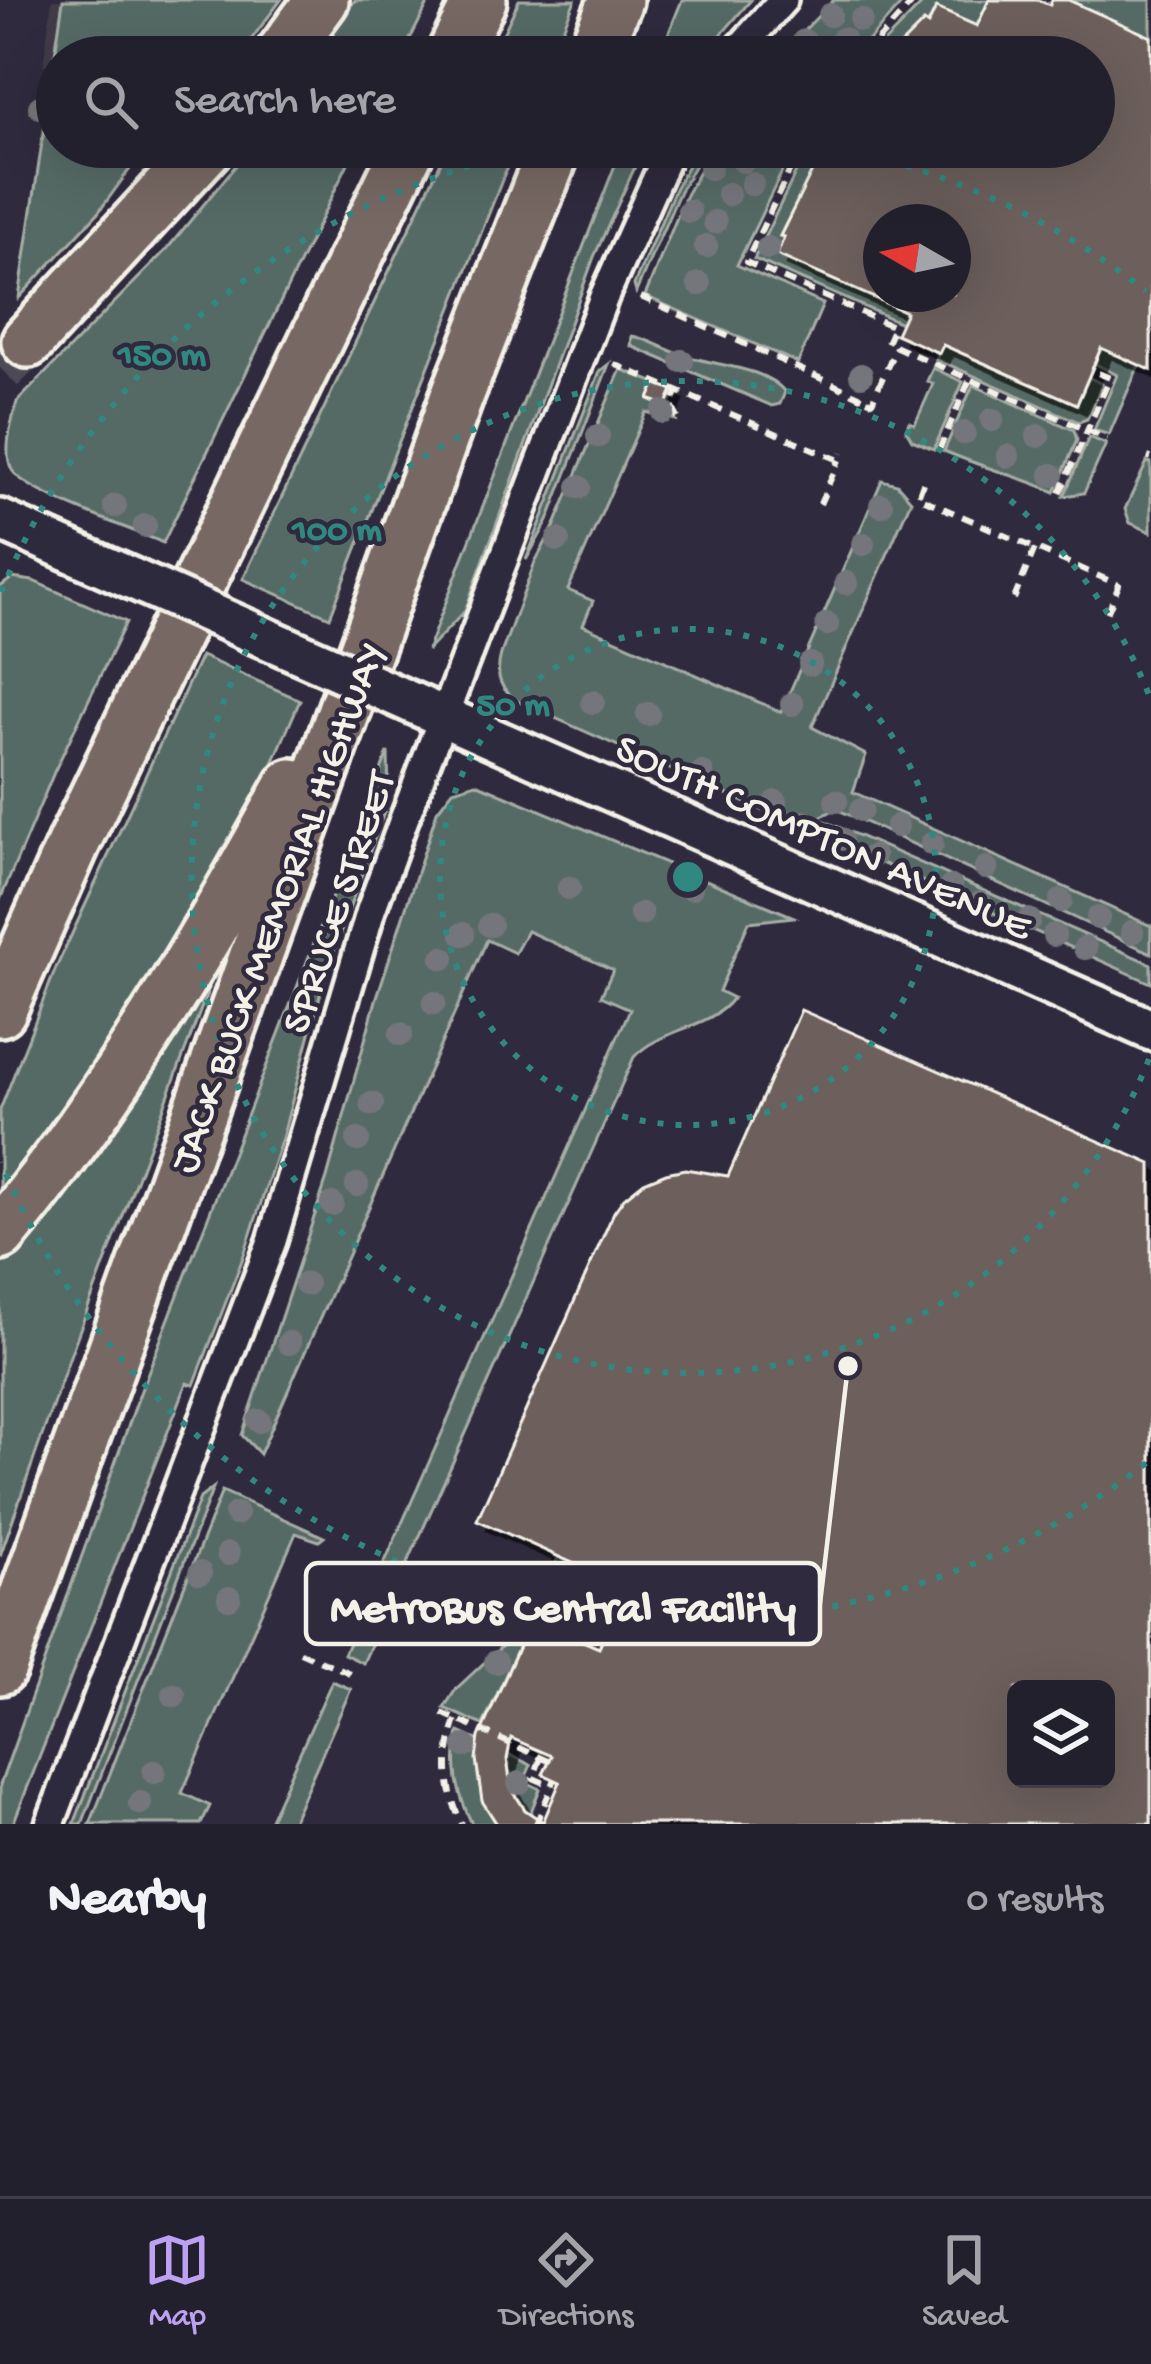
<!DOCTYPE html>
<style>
body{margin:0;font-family:"Gochi Hand",sans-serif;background:#2b2836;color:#f1f3f6}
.controls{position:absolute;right:36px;bottom:36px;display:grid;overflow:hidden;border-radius:18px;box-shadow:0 12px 48px #0002}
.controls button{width:108px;height:108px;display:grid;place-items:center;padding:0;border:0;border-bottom:3px solid #403e4a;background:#23202e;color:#f1f3f6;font:60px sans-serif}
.compass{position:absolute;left:863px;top:204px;width:108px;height:108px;border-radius:50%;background:#23202e;box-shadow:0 12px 48px #0002;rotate:279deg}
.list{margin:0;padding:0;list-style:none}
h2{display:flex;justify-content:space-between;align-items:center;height:156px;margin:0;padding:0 48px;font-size:51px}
h2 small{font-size:39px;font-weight:400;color:#a3a3aa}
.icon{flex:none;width:66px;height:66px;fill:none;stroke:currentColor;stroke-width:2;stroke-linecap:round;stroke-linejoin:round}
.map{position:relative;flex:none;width:1151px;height:1824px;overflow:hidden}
.search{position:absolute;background:#23202e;box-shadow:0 12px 48px #0002;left:36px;right:36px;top:36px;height:132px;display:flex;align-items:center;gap:30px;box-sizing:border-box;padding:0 42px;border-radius:66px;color:#a3a3aa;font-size:45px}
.sheet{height:372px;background:#23202e}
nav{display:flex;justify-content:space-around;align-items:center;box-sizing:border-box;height:168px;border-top:3px solid #403e4a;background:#23202e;font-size:33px;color:#a3a3aa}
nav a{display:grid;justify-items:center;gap:6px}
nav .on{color:#bca0f2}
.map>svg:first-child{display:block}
.built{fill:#413a46}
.green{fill:#576b65;stroke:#a6aea6;stroke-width:3}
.building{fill:#6c5f5b;stroke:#f4f1e8;stroke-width:3;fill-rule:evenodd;filter:url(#shadow)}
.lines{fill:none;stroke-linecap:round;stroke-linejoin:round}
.motorway-tunnel{stroke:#4d4857;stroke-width:51;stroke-dasharray:51 26;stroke-linecap:butt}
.minor-casing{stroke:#f4f1e8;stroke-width:36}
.secondary-casing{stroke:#f4f1e8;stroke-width:48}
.motorway-casing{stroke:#f4f1e8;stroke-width:60}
.path{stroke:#f4f1e8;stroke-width:6;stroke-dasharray:12 9;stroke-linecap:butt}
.minor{stroke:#2f2a3d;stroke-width:27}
.secondary{stroke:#2f2a3d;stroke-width:39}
.motorway{stroke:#776864;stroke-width:51}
.secondary-bridge-casing{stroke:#f4f1e8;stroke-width:48;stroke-linecap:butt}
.secondary-bridge{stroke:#2f2a3d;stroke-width:39}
.tree{fill:#74767b}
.ring{fill:none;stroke:#318880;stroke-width:6;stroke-dasharray:6 12}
.labels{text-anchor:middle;stroke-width:9;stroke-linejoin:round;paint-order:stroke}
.street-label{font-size:42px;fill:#f4f1e8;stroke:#2f2a3d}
.centre{fill:#318880;stroke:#2f2a3d;stroke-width:6}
.ring-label{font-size:36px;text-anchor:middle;font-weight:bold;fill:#318880;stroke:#2f2a3d;stroke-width:9;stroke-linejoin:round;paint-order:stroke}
.leader{fill:none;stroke:#f4f1e8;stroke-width:4.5}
.callout-dot{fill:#f4f1e8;stroke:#2f2a3d;stroke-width:4.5}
.callout{fill:#2f2a3d;stroke:#f4f1e8;stroke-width:4.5}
.callout-label{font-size:45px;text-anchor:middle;font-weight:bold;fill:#f4f1e8}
</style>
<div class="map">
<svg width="1151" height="1824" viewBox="0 0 1151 1824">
<defs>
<filter id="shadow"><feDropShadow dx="10" dy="10" stdDeviation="0" flood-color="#0009"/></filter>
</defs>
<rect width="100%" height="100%" fill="#2f2a3d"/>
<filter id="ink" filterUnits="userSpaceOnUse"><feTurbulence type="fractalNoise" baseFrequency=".00833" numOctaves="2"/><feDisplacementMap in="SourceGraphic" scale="24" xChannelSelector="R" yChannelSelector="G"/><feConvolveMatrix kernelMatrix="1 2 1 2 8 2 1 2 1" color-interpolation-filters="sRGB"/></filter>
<g filter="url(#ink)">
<!-- built -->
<path class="built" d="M52,0H124L57,57L52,66L43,65Z"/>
<!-- green -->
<g class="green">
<path d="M63,0H281L238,57H57V147H146L98,213L19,298Z"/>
<path d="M355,0H430L401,57H313Z"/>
<path d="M519,0H575L551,57H492Z"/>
<path d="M682,0H751L702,57H659Z"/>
<path d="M834,0H905L854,57H778Z"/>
<path d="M926,0H989L977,26L936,8L928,25L924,22L889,57H870Z"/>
<path d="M1068,0H1151V37Z"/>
<path d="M251,147H356L163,543C134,529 21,493 11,468C3,449 12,421 17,402L167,249Z"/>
<path d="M448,147H515L330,617L243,579Z"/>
<path d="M622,147H644L594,257L465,611L427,651Z"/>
<path d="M698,147H705L680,191L636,292L634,285L675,189Z"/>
<path d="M713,147H794L737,265L823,304L798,363L645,296L686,195Z"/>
<path d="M808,147H824L781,236L906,312L901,323L754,259Z"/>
<path d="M632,336C648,339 662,348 677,353C710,366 763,365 785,392L780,404L772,406L631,346Z"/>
<path d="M943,345L1076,404L1088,377L1102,384L1087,419L1079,422L936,359Z"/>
<path d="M1101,348L1139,365L1109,435L1094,430L1117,375L1094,363Z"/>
<path d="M609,364L548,521L526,560L600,371Z"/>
<path d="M933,368L963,382L934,449L912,440L906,430L909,422L915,424L933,384L927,381Z"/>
<path d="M621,369L656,383L650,399L665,406L674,394L670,404L676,420L646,412L568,590L593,601L583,625L781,712L882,480L897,484L911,500L812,727L866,755L853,792L1151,926V953L836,809L818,818L1151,964V983L519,702C499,689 495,676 501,654L535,562L555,525Z"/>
<path d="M973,385L1074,430L1077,440L1055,492C1016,475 983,468 944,451Z"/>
<path d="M1089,437L1106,444L1084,493L1064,496Z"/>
<path d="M1147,462L1151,463V532L1130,523L1125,509Z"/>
<path d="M12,578L33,581L126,622L55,770L0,900V587Z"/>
<path d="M201,656L300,700L229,866L166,977L0,1198V1110L56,968Z"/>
<path d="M388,752L389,798L326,973L283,1135L244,1255L194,1385L187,1383L13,1824H0V1785L140,1393Z"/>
<path d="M476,783L794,917L749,922L719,991L733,998C709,1030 661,1028 634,1057L363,1663L344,1654L630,1009L601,996L613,970L527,931L515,953L487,940L260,1454L242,1435L327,1178L376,1000L437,811L453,790Z"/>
<path d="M232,927L71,1353L0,1556V1262L56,1189Z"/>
<path d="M213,1488L82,1824H74L200,1498Z"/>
<path d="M222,1491L324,1537L319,1541L296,1533L182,1793L210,1806L201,1824H90Z"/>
<path d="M559,1556L626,1587L603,1637L575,1623L587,1591L571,1585L557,1615L536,1606Z"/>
<path d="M531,1619L483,1725L444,1708L456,1689Z"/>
<path d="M332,1681L351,1689L291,1824H268Z"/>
<path d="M459,1732L479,1741C474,1772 479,1799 497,1824H472C457,1793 451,1766 459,1732Z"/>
<path d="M508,1754L531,1765L524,1781L540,1789L530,1814L511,1788Z"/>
</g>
<!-- building -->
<g class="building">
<path d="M989,0H1038L1050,5L1052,0H1068L1151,37V370L1101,348L1077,404L943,345L939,353L896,334L906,312L777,255L784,237L780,236L824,147H1094V57H889L924,22L928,25L936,8L977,26ZM881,222H953V294H881Z"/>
<path d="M656,383L673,390L666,406L649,399Z"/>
<path d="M801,1010L1151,1164V1824H497L482,1801L476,1759L479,1737L531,1619L599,1648L626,1587L477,1520L614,1212L624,1198L644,1182L666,1173L685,1169L728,1176ZM1016,1689H1106V1779H1016ZM511,1738L552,1756L543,1774L560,1782L543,1822L525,1810L511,1788L507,1759Z"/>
</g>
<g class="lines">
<!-- motorway-tunnel -->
<path class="motorway-tunnel" d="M0,368L28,341"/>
<!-- minor casing -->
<g class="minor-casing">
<g id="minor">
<path d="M732,57L783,0"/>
<path d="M50,1824L272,1241L371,910L403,822L604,297L671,147"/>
</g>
</g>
<!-- secondary casing -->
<g class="secondary-casing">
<g id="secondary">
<path d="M0,520L133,579"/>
<path d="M410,702L1151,1030"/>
</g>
</g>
<!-- motorway casing -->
<g class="motorway-casing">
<g id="motorway">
<path d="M280,57L322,0"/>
<path d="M452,57L480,0"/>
<path d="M592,57L616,0"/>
<path d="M28,341L207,147"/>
<path d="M0,1010L74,842L409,147"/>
<path d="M0,1234C115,1097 205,941 292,785"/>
<path d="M0,1668L456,399L555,147"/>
</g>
</g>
<!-- path -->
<g class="path">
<path d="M1040,1V0"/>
<path d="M863,57L915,0"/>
<path d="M801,147L746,262L894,327L887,343L1107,439"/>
<path d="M641,297L866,399"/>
<path d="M614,364L839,460L842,453"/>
<path d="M867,400L872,402L896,347"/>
<path d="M678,418L672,406L678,389"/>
<path d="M939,450L970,379"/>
<path d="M1148,457L1151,458"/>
<path d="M923,483L918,497L1119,585L1106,616"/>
<path d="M1060,493L1110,378L1091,370"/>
<path d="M820,504L839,460"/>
<path d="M1014,599L1038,541"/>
<path d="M445,1577L601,1643"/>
<path d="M300,1652L357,1676"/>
<path d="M442,1713L549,1761"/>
<path d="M456,1720C444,1756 445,1789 462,1824"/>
<path d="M541,1758L533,1778L552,1786"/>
<path d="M536,1824L555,1779"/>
</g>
<!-- minor -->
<use href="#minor" class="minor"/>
<!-- secondary -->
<use href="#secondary" class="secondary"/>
<!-- motorway -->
<use href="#motorway" class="motorway"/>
<!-- secondary-bridge casing -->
<g class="secondary-bridge-casing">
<path id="secondary-bridge" d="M133,579L410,702"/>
</g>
<!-- secondary-bridge -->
<use href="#secondary-bridge" class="secondary-bridge"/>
</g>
<!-- trees -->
<g class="tree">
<circle cx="830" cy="15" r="12"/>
<circle cx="861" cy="20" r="12"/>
<circle cx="843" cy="39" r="12"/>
<circle cx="804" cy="41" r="12"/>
<circle cx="40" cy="107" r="12"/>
<circle cx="743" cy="161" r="12"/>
<circle cx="710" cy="168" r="12"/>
<circle cx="752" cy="184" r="12"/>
<circle cx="728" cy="194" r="12"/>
<circle cx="689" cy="211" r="12"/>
<circle cx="715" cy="222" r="12"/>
<circle cx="706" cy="246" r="12"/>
<circle cx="768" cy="248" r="12"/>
<circle cx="699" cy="284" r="12"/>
<circle cx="682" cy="361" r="12"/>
<circle cx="861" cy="375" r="12"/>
<circle cx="663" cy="412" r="12"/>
<circle cx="992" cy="420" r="12"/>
<circle cx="964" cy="433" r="12"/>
<circle cx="598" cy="436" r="12"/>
<circle cx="1038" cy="436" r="12"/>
<circle cx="1008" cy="456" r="12"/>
<circle cx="1052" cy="475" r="12"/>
<circle cx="579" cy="487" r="12"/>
<circle cx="881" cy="505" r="12"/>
<circle cx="115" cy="506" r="12"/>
<circle cx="145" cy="526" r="12"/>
<circle cx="558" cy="540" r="12"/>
<circle cx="863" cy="544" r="12"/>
<circle cx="846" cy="583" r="12"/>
<circle cx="827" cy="624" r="12"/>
<circle cx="810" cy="664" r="12"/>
<circle cx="593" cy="702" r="12"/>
<circle cx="792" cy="704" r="12"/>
<circle cx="648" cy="714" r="12"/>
<circle cx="702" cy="773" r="12"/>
<circle cx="836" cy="801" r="12"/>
<circle cx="776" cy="802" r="12"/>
<circle cx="861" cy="810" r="12"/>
<circle cx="803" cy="822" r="12"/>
<circle cx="897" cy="826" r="12"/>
<circle cx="841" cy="839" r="12"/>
<circle cx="932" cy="844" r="12"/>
<circle cx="873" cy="856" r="12"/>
<circle cx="986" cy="868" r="12"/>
<circle cx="951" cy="887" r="12"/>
<circle cx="569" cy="888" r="12"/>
<circle cx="691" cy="888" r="12"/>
<circle cx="1061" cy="901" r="12"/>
<circle cx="980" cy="903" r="12"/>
<circle cx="641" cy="914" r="12"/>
<circle cx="1098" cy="918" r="12"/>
<circle cx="1029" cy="920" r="12"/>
<circle cx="490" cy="925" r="12"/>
<circle cx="1132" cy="932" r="12"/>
<circle cx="463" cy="934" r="12"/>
<circle cx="1054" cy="935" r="12"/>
<circle cx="1085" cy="948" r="12"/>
<circle cx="443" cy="958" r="12"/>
<circle cx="434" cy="1003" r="12"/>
<circle cx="401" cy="1034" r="12"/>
<circle cx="372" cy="1104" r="12"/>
<circle cx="358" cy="1140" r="12"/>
<circle cx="357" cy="1185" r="12"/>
<circle cx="332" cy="1204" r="12"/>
<circle cx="306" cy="1284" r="12"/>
<circle cx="289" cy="1343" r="12"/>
<circle cx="259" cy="1421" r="12"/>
<circle cx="236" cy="1514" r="12"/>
<circle cx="228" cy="1554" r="12"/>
<circle cx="200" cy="1573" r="12"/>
<circle cx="229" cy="1598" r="12"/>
<circle cx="496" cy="1662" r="12"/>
<circle cx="174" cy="1695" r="12"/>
<circle cx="465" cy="1746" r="12"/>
<circle cx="154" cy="1772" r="12"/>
<circle cx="519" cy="1783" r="12"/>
<circle cx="140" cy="1803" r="12"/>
</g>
</g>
<!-- distance rings -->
<g class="ring">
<circle cx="688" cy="877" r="248"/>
<path d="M1149 1059A496 496 0 1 1 1149 695"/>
<path d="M1146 1463A744 744 0 0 1 1 1162M1 592A744 744 0 0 1 540 148M836 148A744 744 0 0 1 1146 291"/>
</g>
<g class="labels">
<!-- street labels -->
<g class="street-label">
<text transform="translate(825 834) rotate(24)" y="15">SOUTH COMPTON AVENUE</text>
<text transform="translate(335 901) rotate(-71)" y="15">SPRUCE STREET</text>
<text transform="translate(274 906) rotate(-70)" y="15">JACK BUCK MEMORIAL HIGHWAY</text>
</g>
</g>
<circle cx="688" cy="877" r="18" class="centre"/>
<g class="ring-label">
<text x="162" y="364">150 m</text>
<text x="337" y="539">100 m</text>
<text x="513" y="714">50 m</text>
</g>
<!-- callouts -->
<path class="leader" d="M848 1366L820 1604"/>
<circle class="callout-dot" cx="848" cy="1366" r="12"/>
<rect class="callout" x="306" y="1563" width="514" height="81" rx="12"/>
<g class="callout-label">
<text x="563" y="1620">MetroBus Central Facility</text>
</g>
</svg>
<div class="controls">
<button><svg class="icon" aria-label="layers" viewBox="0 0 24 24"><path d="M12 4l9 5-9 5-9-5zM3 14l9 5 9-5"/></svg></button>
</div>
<svg class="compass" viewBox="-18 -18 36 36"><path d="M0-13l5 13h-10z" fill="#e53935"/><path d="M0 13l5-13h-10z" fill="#a3a3aa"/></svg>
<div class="search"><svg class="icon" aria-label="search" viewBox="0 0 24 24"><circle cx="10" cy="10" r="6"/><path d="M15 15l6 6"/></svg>Search here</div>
</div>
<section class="sheet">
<h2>Nearby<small>0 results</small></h2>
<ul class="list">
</ul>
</section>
<nav>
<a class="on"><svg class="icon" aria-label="map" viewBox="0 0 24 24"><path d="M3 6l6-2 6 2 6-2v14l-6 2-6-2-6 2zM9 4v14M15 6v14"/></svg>Map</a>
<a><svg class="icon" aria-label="directions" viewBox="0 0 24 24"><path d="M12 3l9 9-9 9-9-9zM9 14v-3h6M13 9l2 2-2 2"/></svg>Directions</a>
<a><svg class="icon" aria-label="saved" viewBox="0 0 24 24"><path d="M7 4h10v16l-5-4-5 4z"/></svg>Saved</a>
</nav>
